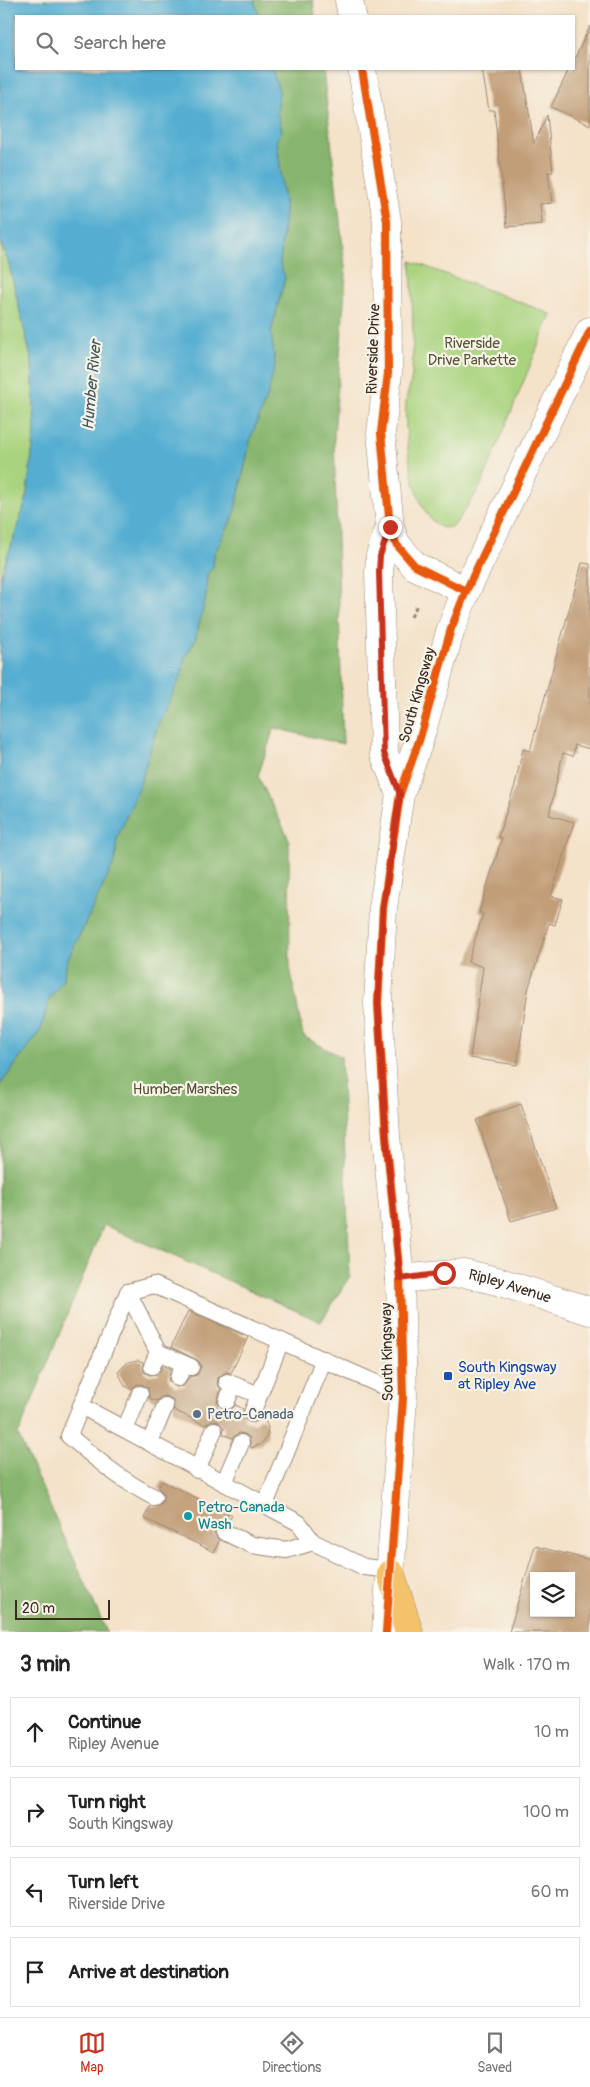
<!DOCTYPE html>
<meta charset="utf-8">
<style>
body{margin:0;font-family:Pangolin,sans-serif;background:#f6f6f6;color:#222}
.controls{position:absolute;right:15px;bottom:15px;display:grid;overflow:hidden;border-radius:0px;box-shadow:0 1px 4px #0004}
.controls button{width:45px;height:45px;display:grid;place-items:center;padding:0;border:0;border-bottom:1px solid #e0e0e0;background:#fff;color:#222;font:25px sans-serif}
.scale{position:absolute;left:15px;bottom:12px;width:95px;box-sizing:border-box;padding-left:5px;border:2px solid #3b2a1e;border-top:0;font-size:14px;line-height:18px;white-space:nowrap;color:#3b2a1e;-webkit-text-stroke:4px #f7f3e8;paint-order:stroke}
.stop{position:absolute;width:15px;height:15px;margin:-11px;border:4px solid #c8321e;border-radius:50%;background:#fff}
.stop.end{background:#c8321e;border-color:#fff;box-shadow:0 1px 5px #0008}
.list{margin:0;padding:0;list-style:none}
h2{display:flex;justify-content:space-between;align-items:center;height:65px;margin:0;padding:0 20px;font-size:21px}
h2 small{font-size:16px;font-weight:400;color:#767676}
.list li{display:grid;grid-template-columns:32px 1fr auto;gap:15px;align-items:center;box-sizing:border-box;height:70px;margin:0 10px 10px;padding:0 10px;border:1px solid #e0e0e0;border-radius:0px}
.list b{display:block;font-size:19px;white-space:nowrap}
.list p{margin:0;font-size:16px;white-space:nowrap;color:#767676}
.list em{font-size:16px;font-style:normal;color:#767676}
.icon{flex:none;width:28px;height:28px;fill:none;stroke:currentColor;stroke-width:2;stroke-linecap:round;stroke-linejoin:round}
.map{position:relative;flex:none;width:590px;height:1632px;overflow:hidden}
.search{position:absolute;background:#fff;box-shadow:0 1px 4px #0004;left:15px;right:15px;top:15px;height:55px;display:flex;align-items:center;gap:12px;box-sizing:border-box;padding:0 18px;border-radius:0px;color:#767676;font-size:19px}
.sheet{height:385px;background:#fff}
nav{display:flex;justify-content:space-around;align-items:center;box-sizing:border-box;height:70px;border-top:1px solid #e0e0e0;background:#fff;font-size:14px;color:#767676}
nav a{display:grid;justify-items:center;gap:2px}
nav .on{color:#c8321e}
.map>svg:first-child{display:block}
.green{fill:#a9d37e;stroke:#727e4e}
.forest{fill:#86b56d;stroke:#607046}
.water{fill:#54aed1;stroke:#486c78}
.building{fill:#c19e78;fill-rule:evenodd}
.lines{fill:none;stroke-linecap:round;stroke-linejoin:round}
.service-casing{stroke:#988674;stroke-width:18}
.minor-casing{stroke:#988674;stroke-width:29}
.tertiary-casing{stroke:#988674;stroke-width:29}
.primary-casing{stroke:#988674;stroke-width:29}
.path{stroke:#988674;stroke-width:3;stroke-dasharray:4 4;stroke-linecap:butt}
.service{stroke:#fff;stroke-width:16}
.minor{stroke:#fff;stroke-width:28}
.tertiary{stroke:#fff;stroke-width:28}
.primary{stroke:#f3c26a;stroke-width:28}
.cycleway-casing{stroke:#f7f3e8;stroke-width:11}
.cycleway{stroke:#e8590c;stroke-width:8}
.route{stroke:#c8321e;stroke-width:6}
.transit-dot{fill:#1a4fb4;stroke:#f7f3e8;stroke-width:2}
.service-dot{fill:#5c6f8a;stroke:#f7f3e8;stroke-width:2}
.culture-dot{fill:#0f9aa8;stroke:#f7f3e8;stroke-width:2}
.labels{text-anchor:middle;stroke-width:4.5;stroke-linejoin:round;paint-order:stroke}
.park-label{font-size:15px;fill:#565436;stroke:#f7f3e8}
.street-label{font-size:15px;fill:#3b2a1e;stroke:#f7f3e8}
.transit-label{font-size:15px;fill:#164399;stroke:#f7f3e8;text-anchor:start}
.service-label{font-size:15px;fill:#4e5e75;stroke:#f7f3e8;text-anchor:start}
.culture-label{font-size:15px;fill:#0d838f;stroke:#f7f3e8;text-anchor:start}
.water-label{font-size:16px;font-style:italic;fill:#44585d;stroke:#f7f3e8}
</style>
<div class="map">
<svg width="590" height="1632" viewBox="0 0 590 1632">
<rect width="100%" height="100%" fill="#f7f3e8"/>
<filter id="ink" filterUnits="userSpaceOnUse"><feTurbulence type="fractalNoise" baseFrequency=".02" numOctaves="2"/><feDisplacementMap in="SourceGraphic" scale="10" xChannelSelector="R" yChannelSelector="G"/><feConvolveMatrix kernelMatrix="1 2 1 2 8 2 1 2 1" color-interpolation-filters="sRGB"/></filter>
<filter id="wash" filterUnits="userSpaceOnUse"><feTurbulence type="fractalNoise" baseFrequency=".0096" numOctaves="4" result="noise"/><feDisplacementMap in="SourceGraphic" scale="20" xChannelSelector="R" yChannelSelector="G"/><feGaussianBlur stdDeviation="1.12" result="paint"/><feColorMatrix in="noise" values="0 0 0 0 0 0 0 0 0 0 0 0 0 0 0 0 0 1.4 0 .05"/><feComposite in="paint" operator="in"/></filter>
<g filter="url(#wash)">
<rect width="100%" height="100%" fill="#f4e2c9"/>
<!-- green -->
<g class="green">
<path d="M0,242L8,261L32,362L35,431L26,501L0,578Z"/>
<path d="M411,261L551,314L481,486L454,526L444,528C411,519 404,431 406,402C407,392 412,383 412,373C414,336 412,298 411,261Z"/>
</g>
<!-- forest -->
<g class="forest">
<path d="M254,0H313L315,16H259Z"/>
<path d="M272,69H323L346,275L334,435L343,744L274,728L258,776L289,839L290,967L303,1036L341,1057L350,1276L321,1322L104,1225L18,1435L107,1632H0V1085L41,1030L49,1000L62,981L68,959L115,861L117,838L139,788L157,727L182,674L185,657L195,640L206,596L207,574L213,567L214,554L234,515L251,437L268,394L275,364L271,332L285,278L280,264L285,210L277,138L282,131L277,113L279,91Z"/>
</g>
<!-- water -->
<path class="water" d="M0,0H254L259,16H16V69H272L279,91L277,113L282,131L277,139L285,210L280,264L285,277L271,332L275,364L268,394L251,437L234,515L214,554L213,567L207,574L206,596L195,640L185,657L182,674L157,727L139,788L117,838L115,861L68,959L62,981L49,1000L41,1030L0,1085V578L26,501L35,431L32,362L8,261L0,242Z"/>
<g id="blocks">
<!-- building -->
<g class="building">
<path d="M590,26V125L551,107L569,69H574V60Z"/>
<path d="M482,69H522L534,144L547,115L553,172H548L552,203L540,204L542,224L507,227L494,110H489Z"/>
<path d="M582,563L590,564V749L575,745L573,756L563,753L549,815L574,822L551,896L563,899L555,925L549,923L528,990L517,1065L470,1058L483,967L468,962L483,914L479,912L502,838L498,837L515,785L523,749L530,751Z"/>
<path d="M521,1104L556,1208L511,1221L477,1120Z"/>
<path d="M188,1311L248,1337L231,1373L225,1372L218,1378L217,1384L221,1389L217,1402L224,1410L229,1411L236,1405L243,1409L244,1419L249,1422L254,1423L261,1418L264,1419L268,1427L267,1437L261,1444L251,1448L249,1437L245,1434L239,1433L232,1438L223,1434L224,1428L218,1421L212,1420L205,1425L174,1410L173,1400L168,1397L163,1396L156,1401L149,1398L148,1388L143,1385L138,1384L131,1389L125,1386L118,1372L128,1362L138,1360L143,1362L144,1372L149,1375L158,1374L163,1365L171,1369L168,1380L175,1387L184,1386L189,1377L197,1375L201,1367L199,1361L171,1347Z"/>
<path d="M162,1481L232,1515L228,1523L223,1522L215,1527L214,1533L219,1541L214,1552L144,1518L150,1506H159L163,1501V1492L158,1488Z"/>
<path d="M535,1546L590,1560V1632H509ZM534,1576H571V1613H534Z"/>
</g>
</g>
</g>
<g filter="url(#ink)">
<use href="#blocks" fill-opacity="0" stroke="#988674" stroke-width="1"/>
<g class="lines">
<!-- service casing -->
<g class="service-casing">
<g id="service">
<path d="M128,1292L158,1352L191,1367"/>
<path d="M152,1366L158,1352"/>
<path d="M178,1378L184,1364"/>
<path d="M227,1382L259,1395"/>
<path d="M227,1401L233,1385"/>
<path d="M81,1406L69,1436C96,1459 122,1481 154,1497"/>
<path d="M252,1413L281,1341"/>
<path d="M125,1429L140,1394"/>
<path d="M150,1442L165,1406"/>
<path d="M197,1470L214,1430"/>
<path d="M224,1483L241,1443"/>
<path d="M265,1505L324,1359"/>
<path d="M224,1532L252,1545L286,1550L313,1542"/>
<path d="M391,1570L364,1567L313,1542L299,1523L81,1406L128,1292L154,1285L403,1395"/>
</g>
</g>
<!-- minor casing -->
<g class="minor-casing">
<g id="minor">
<path d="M349,0L352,16"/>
<path d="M362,69L387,221L388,373L381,433L390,527L396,544L415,566L466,591"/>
<path d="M390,527L380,556L379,572L384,753L400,794"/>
<path id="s1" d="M400,1279L464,1273L497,1281L590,1311"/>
</g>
</g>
<!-- tertiary casing -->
<g class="tertiary-casing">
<path id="tertiary" d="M386,1632L403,1398L400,1279L386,1136L378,1003L383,908L400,794L419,741L451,629L466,591L590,331"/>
</g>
<!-- primary casing -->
<g class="primary-casing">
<path id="primary" d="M391,1574L409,1632"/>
</g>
<!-- path -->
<path class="path" d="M411,617L418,603"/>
<!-- service -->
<use href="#service" class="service"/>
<!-- minor -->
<use href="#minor" class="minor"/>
<!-- tertiary -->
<use href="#tertiary" class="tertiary"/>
<!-- primary -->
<use href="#primary" class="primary"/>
<!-- cycleway casing -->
<g class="cycleway-casing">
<g id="cycleway">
<path d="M362,69L387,221L388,373L381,433L390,527L396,544L415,566L466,591"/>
<path d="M386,1632L403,1398L400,1279L386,1136L378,1003L383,908L400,794L419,741L451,629L466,591L590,331"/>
</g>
</g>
<!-- cycleway -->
<use href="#cycleway" class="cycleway"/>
</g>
</g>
<g class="lines" filter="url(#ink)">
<!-- route -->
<path class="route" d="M390,527L380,556L379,572L384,753L400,794L383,908L378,1003L386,1136L400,1279L444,1273"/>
</g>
<!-- markers -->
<rect class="transit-dot" x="443" y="1371" width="10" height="10" rx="2.5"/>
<circle class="service-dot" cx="197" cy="1414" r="5"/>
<circle class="culture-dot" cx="188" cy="1516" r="5"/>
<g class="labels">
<!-- park labels -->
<g class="park-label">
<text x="472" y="348">Riverside<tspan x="472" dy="17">Drive Parkette</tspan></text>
<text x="185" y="1094">Humber Marshes</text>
</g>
<!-- street labels -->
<g class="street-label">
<text transform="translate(373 349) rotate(-88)" y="5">Riverside Drive</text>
<text transform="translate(417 695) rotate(-74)" y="5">South Kingsway</text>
<text dy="5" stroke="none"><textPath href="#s1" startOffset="112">Ripley Avenue</textPath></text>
<text transform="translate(387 1352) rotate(-91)" y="5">South Kingsway</text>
</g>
<!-- transit labels -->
<g class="transit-label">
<text x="458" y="1372">South Kingsway<tspan x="458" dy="17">at Ripley Ave</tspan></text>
</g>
<!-- service labels -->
<g class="service-label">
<text x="207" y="1419">Petro-Canada</text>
</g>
<!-- culture labels -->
<g class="culture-label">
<text x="198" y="1512">Petro-Canada<tspan x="198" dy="17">Wash</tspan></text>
</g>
<!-- water labels -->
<g class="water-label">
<text transform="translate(91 385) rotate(-85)" y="6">Humber River</text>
</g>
</g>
</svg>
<div class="controls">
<button><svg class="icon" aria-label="layers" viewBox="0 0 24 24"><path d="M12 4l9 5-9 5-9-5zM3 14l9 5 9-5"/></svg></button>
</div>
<div class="scale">20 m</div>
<div class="stop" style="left:444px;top:1273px"></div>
<div class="stop end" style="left:390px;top:527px"></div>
<div class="search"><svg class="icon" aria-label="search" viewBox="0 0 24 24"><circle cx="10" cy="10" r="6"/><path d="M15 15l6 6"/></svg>Search here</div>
</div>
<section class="sheet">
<h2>3 min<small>Walk · 170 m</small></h2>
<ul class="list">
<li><svg class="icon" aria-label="ahead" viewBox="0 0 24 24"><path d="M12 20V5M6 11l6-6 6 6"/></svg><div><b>Continue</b><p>Ripley Avenue</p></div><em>10 m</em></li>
<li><svg class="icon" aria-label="right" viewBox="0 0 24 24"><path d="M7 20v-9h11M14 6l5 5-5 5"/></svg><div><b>Turn right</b><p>South Kingsway</p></div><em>100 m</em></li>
<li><svg class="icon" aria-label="left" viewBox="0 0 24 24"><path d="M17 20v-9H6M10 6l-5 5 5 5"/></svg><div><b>Turn left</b><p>Riverside Drive</p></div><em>60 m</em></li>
<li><svg class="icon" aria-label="arrive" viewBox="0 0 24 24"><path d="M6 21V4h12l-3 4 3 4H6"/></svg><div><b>Arrive at destination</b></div></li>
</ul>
</section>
<nav>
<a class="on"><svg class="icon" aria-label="map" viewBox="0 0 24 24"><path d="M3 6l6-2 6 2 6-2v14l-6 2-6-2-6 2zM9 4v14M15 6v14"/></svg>Map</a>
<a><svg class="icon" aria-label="directions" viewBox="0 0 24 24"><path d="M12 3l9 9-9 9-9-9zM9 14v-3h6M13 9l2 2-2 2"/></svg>Directions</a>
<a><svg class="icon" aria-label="saved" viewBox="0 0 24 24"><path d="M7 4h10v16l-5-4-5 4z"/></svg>Saved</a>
</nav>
